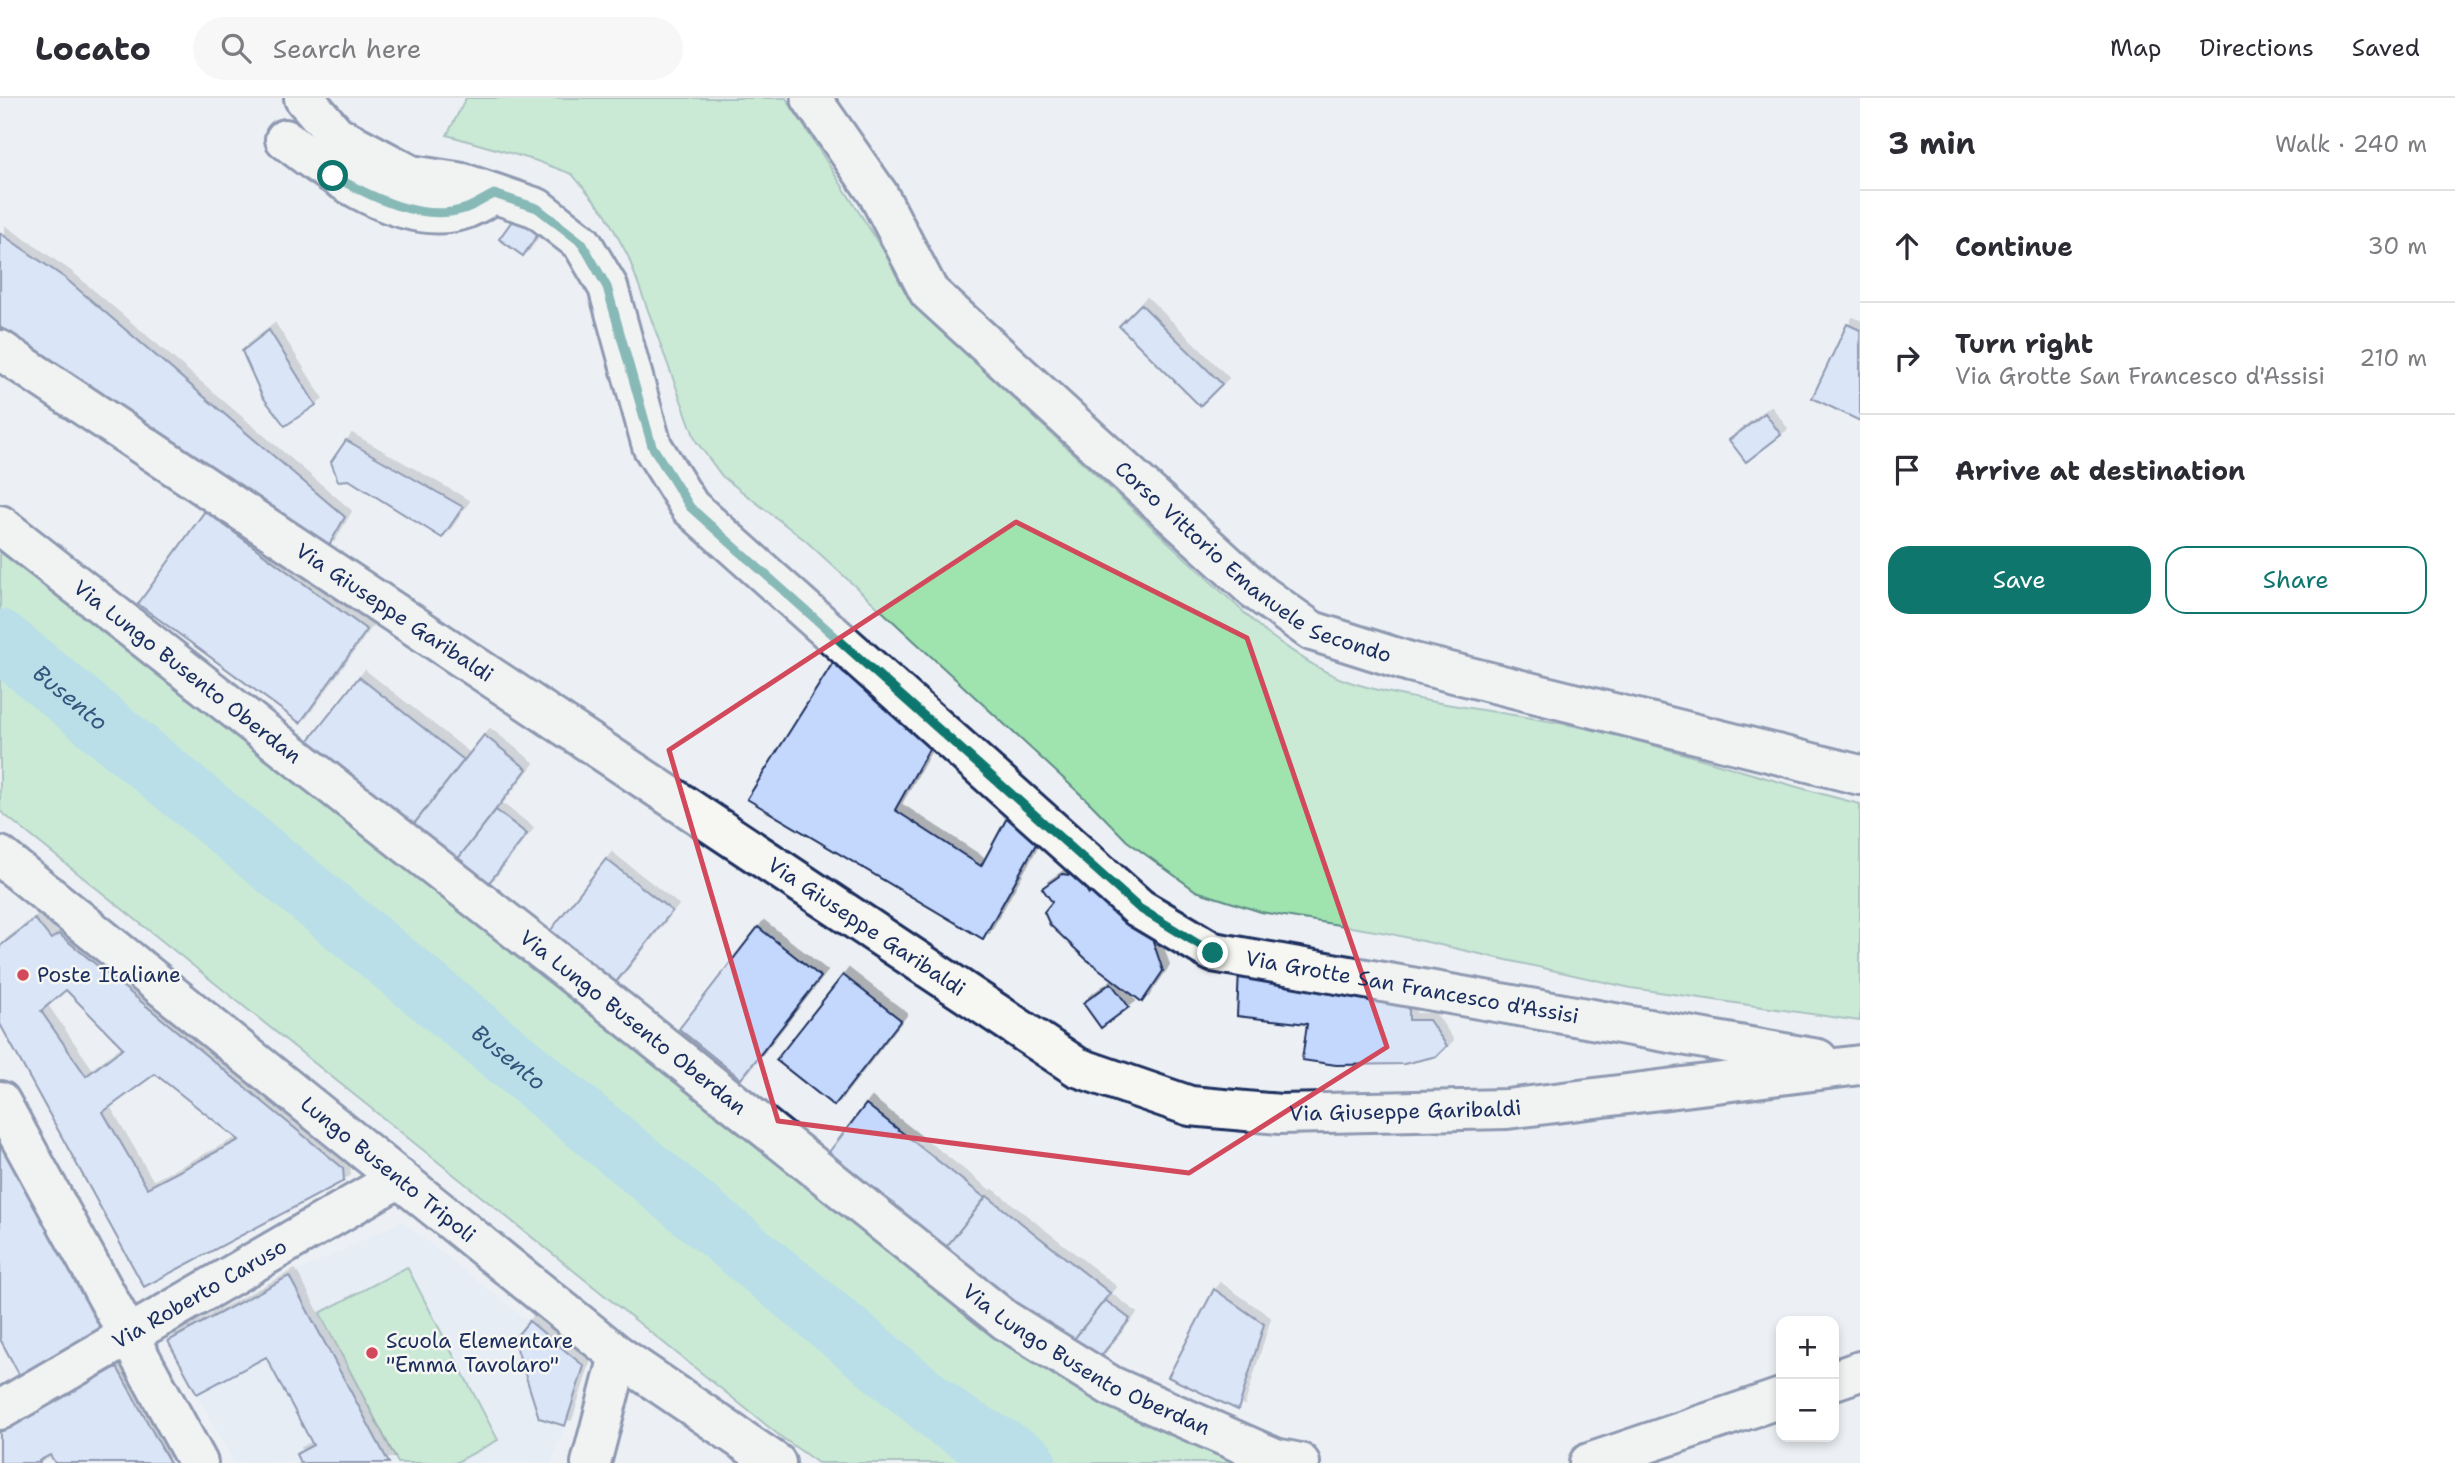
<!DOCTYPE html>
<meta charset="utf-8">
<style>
body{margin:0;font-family:"Shantell Sans",sans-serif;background:#f7f7f7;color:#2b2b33}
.controls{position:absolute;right:21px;bottom:21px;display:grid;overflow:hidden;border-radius:14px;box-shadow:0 4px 10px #0003}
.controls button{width:63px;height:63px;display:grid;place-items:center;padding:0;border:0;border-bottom:2px solid #e1e1e2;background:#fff;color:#2b2b33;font:35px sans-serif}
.stop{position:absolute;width:21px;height:21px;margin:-16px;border:5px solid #0f766e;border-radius:50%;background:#fff}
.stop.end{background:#0f766e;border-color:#fff;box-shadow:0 2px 7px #0008}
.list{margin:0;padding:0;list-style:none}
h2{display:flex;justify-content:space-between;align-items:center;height:91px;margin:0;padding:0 28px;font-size:30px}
h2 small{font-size:23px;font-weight:400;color:#7c7c81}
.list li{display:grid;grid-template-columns:46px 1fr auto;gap:21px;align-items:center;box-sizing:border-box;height:112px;padding:0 28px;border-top:2px solid #e1e1e2}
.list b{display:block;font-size:26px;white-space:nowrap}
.list p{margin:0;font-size:23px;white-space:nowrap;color:#7c7c81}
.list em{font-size:23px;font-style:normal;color:#7c7c81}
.actions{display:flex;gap:14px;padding:21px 28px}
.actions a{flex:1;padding:16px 0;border:2px solid #0f766e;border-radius:21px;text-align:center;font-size:24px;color:#0f766e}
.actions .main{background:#0f766e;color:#fff}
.icon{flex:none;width:38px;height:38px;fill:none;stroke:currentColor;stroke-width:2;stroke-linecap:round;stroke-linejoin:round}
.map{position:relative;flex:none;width:1860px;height:1365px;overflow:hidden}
header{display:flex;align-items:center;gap:42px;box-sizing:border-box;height:98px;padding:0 35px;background:#fff;border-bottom:2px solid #e1e1e2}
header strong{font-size:33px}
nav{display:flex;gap:38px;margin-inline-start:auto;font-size:24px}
.search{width:490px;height:63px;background:#f7f7f7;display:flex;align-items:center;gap:18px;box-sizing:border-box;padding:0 24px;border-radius:38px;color:#7c7c81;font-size:26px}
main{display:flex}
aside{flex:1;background:#fff}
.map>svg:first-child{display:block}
.built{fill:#e0e8f6}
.green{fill:#9fe3af;stroke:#5d8986;stroke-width:2}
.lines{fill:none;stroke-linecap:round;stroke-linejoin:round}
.river{stroke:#7ccad9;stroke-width:61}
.building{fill:#c4d7fc;stroke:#1b2f5e;stroke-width:2;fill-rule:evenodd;filter:url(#shadow)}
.minor-casing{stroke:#1b2f5e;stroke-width:44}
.tertiary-casing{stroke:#1b2f5e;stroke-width:44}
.minor{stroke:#f6f6f2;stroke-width:38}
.tertiary{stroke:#f6f6f2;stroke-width:38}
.route{stroke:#0f766e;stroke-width:9}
.marked{fill:none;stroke:#d1495b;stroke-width:5;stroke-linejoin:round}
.poi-dot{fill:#d1495b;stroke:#f6f6f2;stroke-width:2.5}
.labels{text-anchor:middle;stroke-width:5;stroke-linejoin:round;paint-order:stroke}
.street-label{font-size:21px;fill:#1b2f5e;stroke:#f6f6f2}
.poi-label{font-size:21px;fill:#1b2f5e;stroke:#f6f6f2;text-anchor:start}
.water-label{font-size:23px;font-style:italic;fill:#33567d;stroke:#f6f6f2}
</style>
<header>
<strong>Locato</strong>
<div class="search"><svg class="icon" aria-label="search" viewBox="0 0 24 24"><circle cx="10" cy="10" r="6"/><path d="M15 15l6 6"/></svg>Search here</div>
<nav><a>Map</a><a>Directions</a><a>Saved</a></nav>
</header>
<main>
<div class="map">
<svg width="1860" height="1365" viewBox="0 0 1860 1365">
<defs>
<filter id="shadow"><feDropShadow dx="6" dy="-6" stdDeviation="0" flood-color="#0004"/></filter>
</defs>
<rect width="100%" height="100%" fill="#ecf0f4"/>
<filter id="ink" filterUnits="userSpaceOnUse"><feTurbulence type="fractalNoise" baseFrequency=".0143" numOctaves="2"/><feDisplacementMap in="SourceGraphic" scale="14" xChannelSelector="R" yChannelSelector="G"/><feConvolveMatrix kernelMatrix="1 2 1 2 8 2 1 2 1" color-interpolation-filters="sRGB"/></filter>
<g filter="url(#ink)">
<!-- built -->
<path class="built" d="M402,1123L584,1268L552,1365H234L168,1243L289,1178Z"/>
<!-- green -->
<g class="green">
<path d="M466,0H786L926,219L1265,534C1293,553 1320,575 1353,585C1432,609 1518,614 1598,633C1687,654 1772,684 1860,706V923L1631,890L1387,835L1261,814L1196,793L1127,743L1091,706L806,443L722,378L696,343L628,158L605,115L572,76L534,62L447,37Z"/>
<path d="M0,445L728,1027L994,1235L1247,1365H818L780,1338L0,713Z"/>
<path d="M407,1169L498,1342L455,1365H398L320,1215Z"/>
</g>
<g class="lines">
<!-- river -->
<path class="river" id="s1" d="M0,542L952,1323L1026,1365"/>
</g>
<!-- building -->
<g class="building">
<path d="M517,116L540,133L523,158L499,141Z"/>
<path d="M0,135L65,180L345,419L328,449L0,229Z"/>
<path d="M1141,206L1222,286L1200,308L1119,228Z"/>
<path d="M1847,226L1860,232V323L1812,300Z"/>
<path d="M269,232L316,307L285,328L262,298L242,253Z"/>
<path d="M1765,315L1781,337L1746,364L1729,342Z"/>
<path d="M346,342L463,409L442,440L349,382L338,383L331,364Z"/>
<path d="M205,413L367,532L300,625L138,506Z"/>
<path d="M834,563L934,642L895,712L981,768L1008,718L1041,737L983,841L747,701Z"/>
<path d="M359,579L464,662L407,735L301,652Z"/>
<path d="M484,637L527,671L457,762L407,735Z"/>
<path d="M496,712L527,736L488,786L457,762Z"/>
<path d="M606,761L672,813L612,889L547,837Z"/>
<path d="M1062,776L1077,778L1089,796L1102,787L1152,840L1163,873L1142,904L1086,861L1050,827L1044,814L1052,804L1042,790Z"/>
<path d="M35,821L51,841L59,836L343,1070L344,1083L144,1189L0,926V848ZM66,892L123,950L86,978L41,913ZM155,976L239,1042L147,1090L103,1014Z"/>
<path d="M758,829L821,879L741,981L679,931Z"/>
<path d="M1239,872L1409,900V922H1429L1447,948L1437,958L1404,966L1336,967L1302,962L1307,926L1237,918Z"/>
<path d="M843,877L901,922L834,1008L776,962Z"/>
<path d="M1111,885L1129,909L1101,930L1083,905Z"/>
<path d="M866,1006L985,1100L944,1152L826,1058Z"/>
<path d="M0,1036L108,1232L21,1280L0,1241Z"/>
<path d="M987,1098L1110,1195L1068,1249L944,1152Z"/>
<path d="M289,1178L389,1365H300L296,1356L313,1347L266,1259L197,1296L168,1243Z"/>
<path d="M1214,1191L1264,1226L1238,1312L1168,1279Z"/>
<path d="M1105,1202L1130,1221L1093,1268L1068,1249Z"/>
<path d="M529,1223L584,1268L565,1328L539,1320L514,1241Z"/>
<path d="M117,1269L170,1365H55L50,1357L39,1363L40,1365H0V1334Z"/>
</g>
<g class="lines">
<!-- minor casing -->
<g class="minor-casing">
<g id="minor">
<path id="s2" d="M304,0L336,37L411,77L463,85L537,110L582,145L608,189L652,348L690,409L1139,810L1213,854L1818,961"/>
<path d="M285,41C328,75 406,132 465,111C475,107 485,101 494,96"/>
<path id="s3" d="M0,252L1077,969L1190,1008L1280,1016L1507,1011L1860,967"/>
<path id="s4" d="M0,427L617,911L1005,1222L1111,1288L1275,1360L1300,1365"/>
<path id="s5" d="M0,758L619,1258L776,1365"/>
<path d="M0,1003L198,1365"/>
<path d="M1834,1282L1860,1273"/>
<path id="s6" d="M0,1312L399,1080"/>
<path d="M591,1365L619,1258"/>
<path d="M1589,1365L1781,1300"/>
</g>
</g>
<!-- tertiary casing -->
<g class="tertiary-casing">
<g id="tertiary">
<path id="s7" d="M811,0L878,96L929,194L1255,492L1312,533L1410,564L1860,677"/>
</g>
</g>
<!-- minor -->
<use href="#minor" class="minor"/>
<!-- tertiary -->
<use href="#tertiary" class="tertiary"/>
</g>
</g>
<g class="lines" filter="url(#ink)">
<!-- route -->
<path class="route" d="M333,78C370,98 421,125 464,111C474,108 484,101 494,96L537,110L582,145L607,189L652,348L690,409L1139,810L1213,855"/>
</g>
<!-- marked area -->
<path d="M0 0H1860V1365H0ZM1016,424L1247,540L1387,949L1189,1075L778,1023L669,652Z" fill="#ecf0f4" fill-opacity=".55" fill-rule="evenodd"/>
<path class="marked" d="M1016,424L1247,540L1387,949L1189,1075L778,1023L669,652Z"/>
<!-- markers -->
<g class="poi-dot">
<circle cx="23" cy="877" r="7"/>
<circle cx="372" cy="1255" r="7"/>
</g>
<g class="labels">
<!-- street labels -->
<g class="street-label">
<text dy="7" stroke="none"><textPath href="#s7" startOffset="653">Corso Vittorio Emanuele Secondo</textPath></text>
<text dy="7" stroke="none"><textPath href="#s3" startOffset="474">Via Giuseppe Garibaldi</textPath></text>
<text dy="7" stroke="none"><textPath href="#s4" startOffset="238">Via Lungo Busento Oberdan</textPath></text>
<text dy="7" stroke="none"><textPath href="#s3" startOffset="1041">Via Giuseppe Garibaldi</textPath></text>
<text dy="7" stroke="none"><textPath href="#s2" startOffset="1500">Via Grotte San Francesco d'Assisi</textPath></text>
<text dy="7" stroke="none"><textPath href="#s4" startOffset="805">Via Lungo Busento Oberdan</textPath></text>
<text dy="7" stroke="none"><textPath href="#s3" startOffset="1629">Via Giuseppe Garibaldi</textPath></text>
<text dy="7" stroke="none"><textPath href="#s5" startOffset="499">Lungo Busento Tripoli</textPath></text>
<text dy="7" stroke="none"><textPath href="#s6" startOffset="231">Via Roberto Caruso</textPath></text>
<text dy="7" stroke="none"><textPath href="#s4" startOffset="1372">Via Lungo Busento Oberdan</textPath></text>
</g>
<!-- poi labels -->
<g class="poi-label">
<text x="37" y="884">Poste Italiane</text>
<text x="386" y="1250">Scuola Elementare<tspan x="386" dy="24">"Emma Tavolaro"</tspan></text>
</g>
<!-- water labels -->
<g class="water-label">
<text dy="8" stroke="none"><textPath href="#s1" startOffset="91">Busento</textPath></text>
<text dy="8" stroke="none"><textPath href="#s1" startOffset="658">Busento</textPath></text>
</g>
</g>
</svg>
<div class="controls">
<button>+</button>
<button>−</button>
</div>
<div class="stop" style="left:333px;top:78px"></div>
<div class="stop end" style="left:1213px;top:855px"></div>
</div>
<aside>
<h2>3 min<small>Walk · 240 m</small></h2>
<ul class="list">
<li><svg class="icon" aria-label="ahead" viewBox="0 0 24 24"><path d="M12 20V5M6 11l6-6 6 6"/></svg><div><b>Continue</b></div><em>30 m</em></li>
<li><svg class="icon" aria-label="right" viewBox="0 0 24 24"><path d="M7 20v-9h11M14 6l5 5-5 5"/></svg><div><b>Turn right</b><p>Via Grotte San Francesco d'Assisi</p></div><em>210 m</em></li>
<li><svg class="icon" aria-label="arrive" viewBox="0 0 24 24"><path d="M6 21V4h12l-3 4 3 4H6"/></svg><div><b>Arrive at destination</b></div></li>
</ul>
<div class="actions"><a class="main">Save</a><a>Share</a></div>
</aside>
</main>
